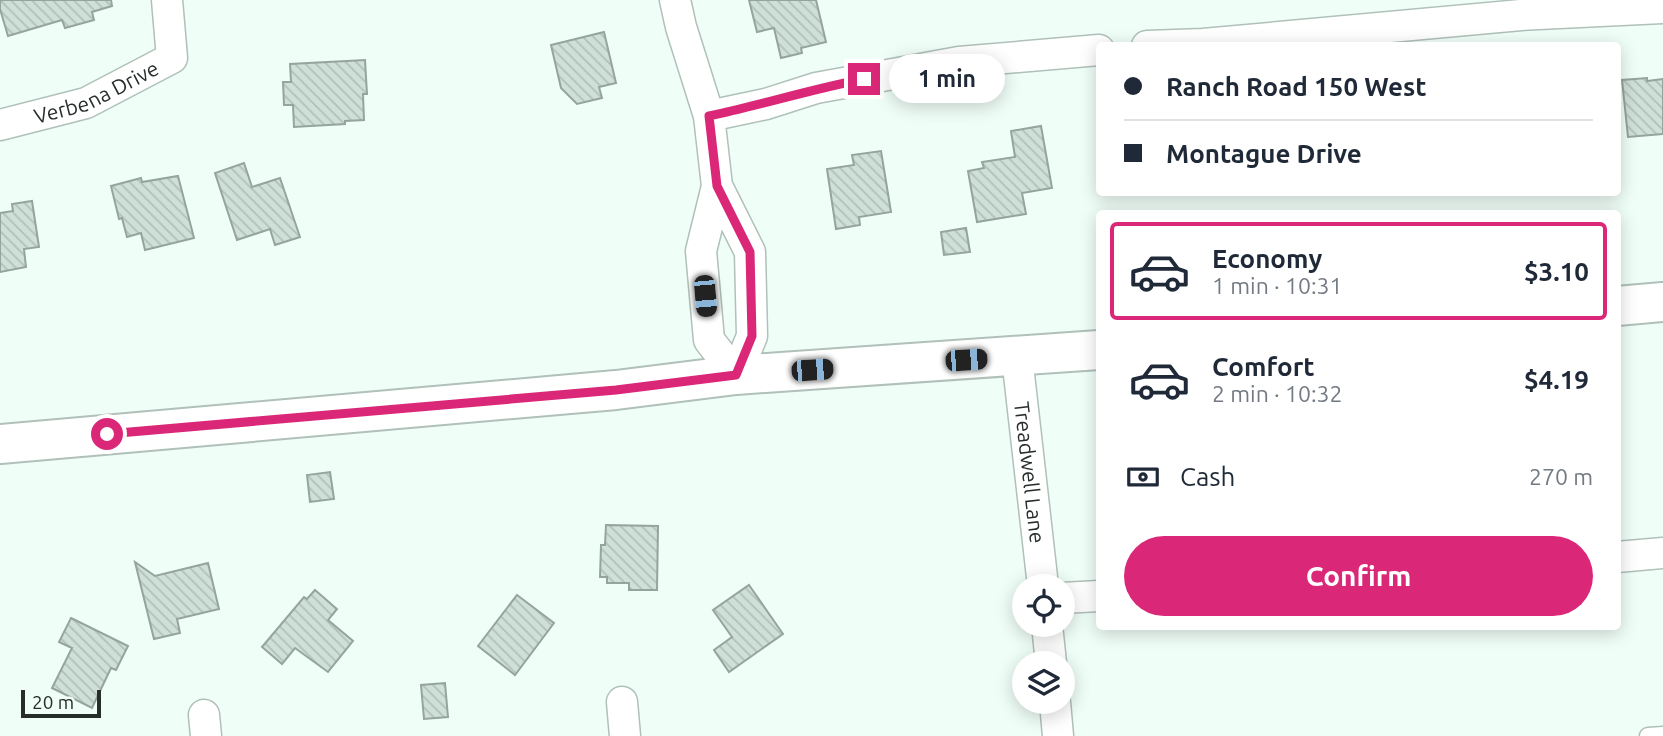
<!DOCTYPE html>
<html lang="en">
<head>
<meta charset="utf-8">
<style>
  :root { --surface:#fff; --page:#f6f6f7; --text:#1f2937; --muted:#747a83; --line:#e0e1e3; --accent:#db2777 }
  body { margin:0; font-family:Ubuntu,sans-serif; background:var(--page); color:var(--text); height:100vh; display:flex; flex-direction:column; font-size:26px; white-space:nowrap }
  * { box-sizing:border-box; margin:0 }
  p { font-size:23px; color:var(--muted) }
  .icon { flex:none; width:38px; height:38px; fill:none; stroke:currentColor; stroke-width:2; stroke-linecap:round; stroke-linejoin:round }
  .map { position:relative; flex:1; overflow:hidden }
  .drawer { position:absolute; left:1096px; top:210px; width:525px; height:420px; display:flex; flex-direction:column; background:var(--surface); border-radius:7px; box-shadow:0 4px 18px #0003 }
  .drawer>* { flex:none }
  .top-card { position:absolute; left:1096px; top:42px; width:525px; height:154px; border-radius:7px; box-shadow:0 4px 18px #0003; display:grid; align-content:center; height:154px; padding:0 28px; background:var(--surface) }
  .controls { position:absolute; left:1012px; top:574px; display:grid; gap:14px }
  .controls a { display:grid; place-items:center; width:63px; height:63px; border-radius:50%; background:var(--surface); box-shadow:0 4px 18px #0003; font-size:35px }
  .scale { position:absolute; left:21px; bottom:18px; width:80px; box-sizing:border-box; padding-left:7px; border:4px solid #262d2a; border-top:0; font-size:19px; line-height:24px; white-space:nowrap; color:#262d2a; -webkit-text-stroke:5px #f0fef8; paint-order:stroke }
  .end { position:absolute; width:32px; height:32px; margin:-16px; border:9px solid #db2777; background:#fff; box-shadow:0 0 0 4px #fff }
  .from { border-radius:50% }
  .bubble { position:absolute; height:49px; border-radius:24px; background:var(--surface); box-shadow:0 4px 18px #0003; font-size:23px; font-weight:600; line-height:49px; text-align:center }
  .car { position:absolute; width:21px; height:42px; margin:-21px -10px; border-radius:9px; box-shadow:0 0 5px 2px #0007; background:linear-gradient(#222 24%,#8ab4d8 0 40%,#222 0 76%,#8ab4d8 0 86%,#222 0) }
  .top-card b { display:flex; align-items:center; gap:24px; height:66px; font-size:26px }
  .top-card b+b { border-top:2px solid var(--line) }
  .top-card i { width:18px; height:18px; background:var(--text) }
  ul { padding:12px 0 0; list-style:none }
  li { display:flex; align-items:center; gap:21px; height:98px; margin:0 14px 10px; padding:0 14px; border:4px solid transparent; border-radius:7px }
  li div { flex:1 }
  li b { display:block; font-size:26px }
  li em { font-style:normal; font-weight:600 }
  li.selected { border-color:var(--accent) }
  li>.icon { width:63px; height:63px; stroke-width:1.5 }
  .pay { display:flex; align-items:center; gap:18px; height:77px; padding:0 28px; font-size:26px }
  .pay p { margin-inline-start:auto }
  .action { display:flex; gap:14px; margin-top:auto; padding:14px 28px }
  .action a { flex:1; height:80px; border-radius:42px; background:var(--accent); color:#fff; font-size:28px; font-weight:600; line-height:80px; text-align:center }
  .map>svg:first-child { display:block }
</style>
</head>
<body>
<div class="map">
<svg width="1663" height="736" viewBox="0 0 1663 736">
  <defs>
    <pattern id="building-back-hatch" width="6" height="6" patternUnits="userSpaceOnUse" patternTransform="scale(1.75)"><rect width="6" height="6" fill="#cee0d8"/><path d="M-1 5l2 2M0 0l6 6M5-1l2 2" fill="none" stroke="#b1c0ba"/></pattern>
  </defs>
  <rect width="100%" height="100%" fill="#f0fef8"/>
  <g fill="url(#building-back-hatch)" stroke="#94a59d" stroke-width="2">
    <polygon points="0,0 111,0 112,6 92,12 94,20 65,28 62,20 8,36 0,9"/>
    <polygon points="749,0 816,0 826,42 801,48 802,53 781,58 774,28 757,32"/>
    <polygon points="604,32 616,83 599,87 602,98 577,104 561,88 551,45"/>
    <polygon points="365,60 367,94 363,94 364,120 345,121 345,124 294,127 293,105 284,105 283,82 291,82 290,64"/>
    <polygon points="1647,78 1647,81 1663,79 1663,134 1628,137 1622,80"/>
    <polygon points="1041,126 1052,188 1022,193 1026,214 977,222 968,171 984,168 982,162 1015,157 1011,131"/>
    <polygon points="881,151 891,212 859,217 860,225 836,229 827,169 854,165 852,155"/>
    <polygon points="244,163 252,187 280,178 300,237 275,245 270,229 237,240 215,173"/>
    <polygon points="178,176 194,238 145,250 141,233 127,237 122,218 119,219 111,186 141,178 142,182"/>
    <polygon points="32,201 39,247 24,249 26,267 0,272 0,213 13,211 12,204"/>
    <polygon points="966,228 970,252 944,255 941,232"/>
    <polygon points="330,472 334,499 310,502 307,475"/>
    <polygon points="606,525 658,526 657,590 629,590 629,583 607,583 607,577 600,577 601,545 605,545"/>
    <polygon points="135,562 155,576 208,563 219,609 177,619 180,633 154,639"/>
    <polygon points="749,585 783,634 729,672 714,650 732,637 713,610"/>
    <polygon points="315,590 337,609 328,620 353,641 328,672 295,648 282,664 262,647 304,597 307,599"/>
    <polygon points="517,595 554,623 515,675 478,646"/>
    <polygon points="71,618 128,646 116,670 111,668 92,708 52,688 72,648 59,642"/>
    <polygon points="445,683 448,717 424,719 421,685"/>
  </g>
  <g fill="none" stroke-linecap="round" stroke-linejoin="round">
    <g stroke="#afc1b9" stroke-width="19">
      <polyline id="lane" points="1648,736 1663,735"/>
    </g>
    <g stroke="#afc1b9" stroke-width="33">
      <g id="street">
        <polyline points="675,0 681,27 709,116 717,186 750,252 752,336 736,375 709,340 701,251 717,186"/>
        <polyline points="1147,46 1203,44 1521,15 1663,8"/>
        <polyline points="709,116 766,104 816,88 959,62 1099,50"/>
        <path id="s1" d="M0 125 86 103 172 58 167 0"/>
        <path id="s2" d="M1017 357 1043 586"/>
        <polyline points="1617,557 1663,553"/>
        <polyline points="1062,598 1099,596"/>
        <polyline points="1047,625 1051,663"/>
        <polyline points="622,702 625,736"/>
        <polyline points="1055,702 1058,736"/>
        <polyline points="204,715 206,736"/>
      </g>
    </g>
    <g stroke="#afc1b9" stroke-width="42">
      <g id="secondary">
        <polyline points="1617,306 1663,302"/>
        <polyline points="0,444 616,390 736,375 1099,350"/>
      </g>
    </g>
    <use href="#lane" stroke="#fff" stroke-width="16"/>
    <use href="#street" stroke="#fff" stroke-width="30"/>
    <use href="#secondary" stroke="#fff" stroke-width="38"/>
  </g>
  <g fill="none" stroke-linecap="round" stroke-linejoin="round">
    <path stroke="#db2777" stroke-width="9" d="M107 434 616 390 736 375 752 336 750 252 717 186 709 116C761 105 812 89 864 79"/>
  </g>
  <g text-anchor="middle" dominant-baseline="central" stroke-width="7" stroke-linejoin="round" paint-order="stroke">
    <g font-size="21" fill="#262d2a" stroke="#f0fef8">
      <text stroke="none"><textPath href="#s1" startOffset="102">Verbena Drive</textPath></text>
      <text stroke="none"><textPath href="#s2" startOffset="116">Treadwell Lane</textPath></text>
    </g>
  </g>
</svg>
<div class="controls">
<a><svg class="icon" aria-label="locate" viewBox="0 0 24 24"><circle cx="12" cy="12" r="6"/><path d="M12 2v4M12 18v4M2 12h4M18 12h4"/></svg></a>
<a><svg class="icon" aria-label="layers" viewBox="0 0 24 24"><path d="M12 4l9 5-9 5-9-5zM3 14l9 5 9-5"/></svg></a>
</div>
<div class="scale">20 m</div>
<i class="end from" style="left:107px;top:434px"></i>
<i class="end" style="left:864px;top:79px"></i>
<div class="bubble" style="left:889px;top:54px;width:116px">1 min</div>
<i class="car" style="left:705px;top:296px;rotate:175deg"></i>
<i class="car" style="left:966px;top:360px;rotate:86deg"></i>
<i class="car" style="left:812px;top:370px;rotate:86deg"></i>
<div class="top-card">
<b><i class="from"></i>Ranch Road 150 West</b>
<b><i></i>Montague Drive</b>
</div>
<section class="drawer">
<ul>
<li class="selected"><svg class="icon" aria-label="car" viewBox="0 0 24 24"><path d="M5 17H2v-5l4-1 3-4h7l3 4 3 1v5h-3M9 17h6M6 11h13"/><circle cx="7" cy="17" r="2"/><circle cx="17" cy="17" r="2"/></svg><div><b>Economy</b><p>1 min · 10:31</p></div><em>$3.10</em></li>
<li><svg class="icon" aria-label="car" viewBox="0 0 24 24"><path d="M5 17H2v-5l4-1 3-4h7l3 4 3 1v5h-3M9 17h6M6 11h13"/><circle cx="7" cy="17" r="2"/><circle cx="17" cy="17" r="2"/></svg><div><b>Comfort</b><p>2 min · 10:32</p></div><em>$4.19</em></li>
</ul>
<div class="pay"><svg class="icon" aria-label="cash" viewBox="0 0 24 24"><path d="M3 7h18v10H3z"/><circle cx="12" cy="12" r="2"/></svg>Cash<p>270 m</p></div>
<div class="action"><a>Confirm</a></div>
</section>
</div>
</body>
</html>
